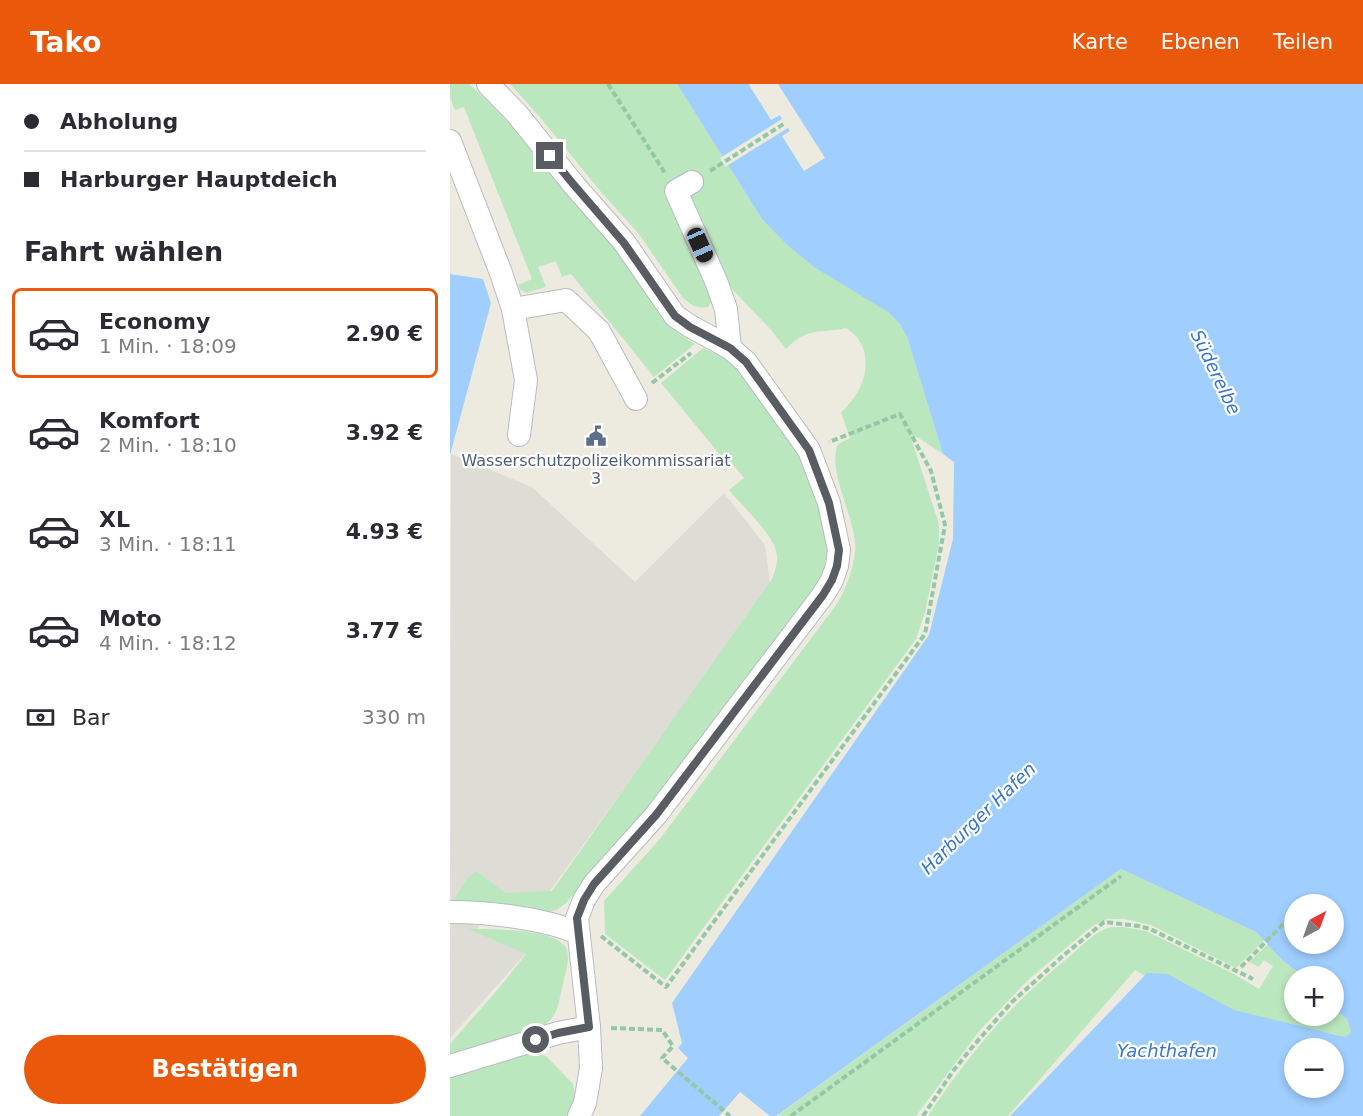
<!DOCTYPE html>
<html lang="de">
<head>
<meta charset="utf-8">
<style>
  :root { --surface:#fff; --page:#f2f2f3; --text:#2b2b33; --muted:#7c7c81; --line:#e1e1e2; --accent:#ea580c }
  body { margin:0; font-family:"DejaVu Sans",sans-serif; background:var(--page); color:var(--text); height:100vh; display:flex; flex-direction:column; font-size:22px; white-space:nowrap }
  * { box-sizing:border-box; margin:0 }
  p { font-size:20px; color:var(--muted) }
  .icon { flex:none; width:33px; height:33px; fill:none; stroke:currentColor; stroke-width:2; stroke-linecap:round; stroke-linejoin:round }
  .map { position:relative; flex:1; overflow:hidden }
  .sheet { display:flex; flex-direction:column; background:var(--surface); width:450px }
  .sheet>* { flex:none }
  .top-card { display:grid; align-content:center; height:132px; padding:0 24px; background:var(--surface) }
  .needle { width:39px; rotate:41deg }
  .fabs { position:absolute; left:834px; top:810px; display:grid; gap:12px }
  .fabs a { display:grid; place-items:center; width:60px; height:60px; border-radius:50%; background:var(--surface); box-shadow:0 3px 9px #0003; font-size:30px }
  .end { position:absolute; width:27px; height:27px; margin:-14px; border:8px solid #595d63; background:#fff; box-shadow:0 0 0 3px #fff }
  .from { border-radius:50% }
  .car { position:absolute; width:18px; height:36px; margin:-18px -9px; border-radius:8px; box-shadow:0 0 4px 2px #0007; background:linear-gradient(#222 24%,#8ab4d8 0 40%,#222 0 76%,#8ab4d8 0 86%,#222 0) }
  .top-card b { display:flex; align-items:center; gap:21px; height:57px; font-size:22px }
  .top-card b+b { border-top:2px solid var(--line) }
  .top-card i { width:15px; height:15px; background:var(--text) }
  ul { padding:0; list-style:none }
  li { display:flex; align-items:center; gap:18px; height:90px; margin:0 12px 9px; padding:0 12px; border:3px solid transparent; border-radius:9px }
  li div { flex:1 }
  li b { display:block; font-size:22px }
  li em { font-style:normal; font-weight:800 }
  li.current { border-color:var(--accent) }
  li>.icon { width:54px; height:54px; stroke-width:1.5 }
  h2 { padding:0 24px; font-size:27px; line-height:72px }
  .pay { display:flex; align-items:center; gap:15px; height:66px; padding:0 24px; font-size:22px }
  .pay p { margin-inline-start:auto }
  .primary-button { display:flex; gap:12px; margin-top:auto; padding:12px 24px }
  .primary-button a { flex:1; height:69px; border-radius:36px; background:var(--accent); color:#fff; font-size:24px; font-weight:800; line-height:69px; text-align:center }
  header { display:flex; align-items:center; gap:36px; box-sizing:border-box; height:84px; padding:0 30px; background:var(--accent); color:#fff }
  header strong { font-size:28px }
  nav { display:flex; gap:33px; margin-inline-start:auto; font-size:21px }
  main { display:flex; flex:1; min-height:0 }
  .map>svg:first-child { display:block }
</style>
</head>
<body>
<header>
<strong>Tako</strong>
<nav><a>Karte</a><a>Ebenen</a><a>Teilen</a></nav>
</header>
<main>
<section class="sheet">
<div class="top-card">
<b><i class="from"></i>Abholung</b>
<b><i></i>Harburger Hauptdeich</b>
</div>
<h2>Fahrt wählen</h2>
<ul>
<li class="current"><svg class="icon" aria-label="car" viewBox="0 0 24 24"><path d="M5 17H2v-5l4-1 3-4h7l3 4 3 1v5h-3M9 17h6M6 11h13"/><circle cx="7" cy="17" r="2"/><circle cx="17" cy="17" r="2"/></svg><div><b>Economy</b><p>1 Min. · 18:09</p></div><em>2.90 €</em></li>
<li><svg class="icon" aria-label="car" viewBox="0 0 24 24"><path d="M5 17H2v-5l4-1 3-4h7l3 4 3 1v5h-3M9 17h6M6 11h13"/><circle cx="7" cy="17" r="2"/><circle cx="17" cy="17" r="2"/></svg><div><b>Komfort</b><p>2 Min. · 18:10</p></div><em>3.92 €</em></li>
<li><svg class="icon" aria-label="car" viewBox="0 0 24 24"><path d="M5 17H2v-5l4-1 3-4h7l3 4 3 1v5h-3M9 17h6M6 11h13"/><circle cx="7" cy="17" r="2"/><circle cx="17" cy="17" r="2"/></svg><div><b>XL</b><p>3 Min. · 18:11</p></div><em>4.93 €</em></li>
<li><svg class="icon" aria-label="car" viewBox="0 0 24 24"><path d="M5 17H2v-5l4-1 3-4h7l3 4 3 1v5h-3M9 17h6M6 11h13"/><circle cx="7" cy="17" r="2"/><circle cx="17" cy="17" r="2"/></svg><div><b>Moto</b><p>4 Min. · 18:12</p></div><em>3.77 €</em></li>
</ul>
<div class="pay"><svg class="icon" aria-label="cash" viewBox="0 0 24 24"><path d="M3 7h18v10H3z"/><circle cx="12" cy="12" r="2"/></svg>Bar<p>330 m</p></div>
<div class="primary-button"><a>Bestätigen</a></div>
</section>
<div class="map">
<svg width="913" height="1032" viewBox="0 0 913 1032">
  <rect width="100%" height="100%" fill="#edebe0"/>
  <polygon fill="#deddd5" points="1,370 82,403 185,498 274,409 315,461 320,499 302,528 97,811 38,813 27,847 76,869 0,954"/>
  <g fill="#bbe7be">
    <path d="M0 0H19C59 34 88 73 120 113 138 135 157 155 174 176 192 199 205 227 226 247 232 252 239 256 245 260L204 293 121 190 112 193 106 177 88 183 96 203 76 209 70 205 68 201 82 195 14 23 5 26 0 14Z"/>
    <path d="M60 0H227L312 135 336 160 438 228 450 240 457 253 493 370 467 353 461 354 489 440V460L475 528 466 555 215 896 155 850 154 817 209 756 387 520C396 504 403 487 405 468 408 436 376 389 388 360L400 354 391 328C416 307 429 265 396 244 370 250 358 242 336 265L321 246 283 206 218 103 263 216 258 223C245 225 242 221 233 214L189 150 151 108 89 32Z"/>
    <path d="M253 264 281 277 353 374 367 416 378 461 374 487 370 497 202 719 157 773 116 819 108 825 94 830 39 823 4 816 17 795 26 787 55 809 102 807 322 495C325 487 329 476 326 467 321 448 292 422 279 406L294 394 274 370 271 372 211 299Z"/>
    <polygon points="671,785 806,848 814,856 786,884 701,841 675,835 656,835 641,843 580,894 530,946 466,1032 329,1032 328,1031"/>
    <path d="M661 843H673L696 847 784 890 809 905 823 882 814 876 809 883 799 878 818 860 833 877 853 892H844V932H884V929C896 930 899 937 901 949L895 954 885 950 765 934 685 886 558 1032H478C499 1000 522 969 547 941 569 916 595 893 620 872 633 861 645 847 661 843Z"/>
    <path d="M18 845C38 845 107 844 116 864 121 874 115 889 113 900 107 925 109 933 86 947L0 974V960L49 904 76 870Z"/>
    <polygon points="69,969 87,969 96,972 123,1000 126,1017 121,1032 0,1032 0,989"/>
  </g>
  <g fill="#9fceff" fill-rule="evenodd">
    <path d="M227 0H913V1032H560L697 889 717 890 784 926 895 953 901 949C899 937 896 930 884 929V892H853L833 877 806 848 671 785 326 1032H320L290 1008 269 1032H190L238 974 228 964 232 959 222 919 479 551 503 455 504 378 493 370 457 253 450 240 438 228 364 183 336 160 312 135ZM844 820H884V860H844ZM844 964H884V1004H844Z"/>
    <polygon points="0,190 33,195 41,219 0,371"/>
  </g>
  <polygon fill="#edebe0" points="300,0 328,0 375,74 354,87 332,52 340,47 338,44 275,83 270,74 332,35 330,31 321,36 299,1"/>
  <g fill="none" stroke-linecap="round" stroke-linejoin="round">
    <g stroke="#b8bbc1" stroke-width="24">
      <g id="minor">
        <polyline points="38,0 67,30 124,101 174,158 225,232 240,242 280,264 296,278 359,366 379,419 389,466 387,482 382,496 373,511 206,731 144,800 134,816 127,834 139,943 141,984 135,1019 129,1032"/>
        <polyline points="0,57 51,189 63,225 76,296 69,351"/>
        <polyline points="242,98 226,107 266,197 276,225 280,264"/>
        <polyline points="63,225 116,216 149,247 186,315"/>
        <path d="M0 828C37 828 93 834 128 849"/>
        <polyline points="0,982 108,949 139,943"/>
      </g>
    </g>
    <g stroke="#93c8a6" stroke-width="4" stroke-dasharray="6 3" stroke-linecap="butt">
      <polyline points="158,0 215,89"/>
      <polyline points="260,87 335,39"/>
      <polyline points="202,299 241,269"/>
      <polyline points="151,852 216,903 475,550 495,441 481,387 450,330 379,358"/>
      <polyline points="791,883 844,829"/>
      <polyline points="161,944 212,946 223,962 212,974 280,1032"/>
      <polyline points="341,1032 671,792"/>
      <polyline points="473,1032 503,987 524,961 562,918 614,871 654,838 689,842 700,845 803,895"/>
    </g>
    <use href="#minor" stroke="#fff" stroke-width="22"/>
  </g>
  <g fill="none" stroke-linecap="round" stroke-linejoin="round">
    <polyline stroke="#595d63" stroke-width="8" points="86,956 108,949 139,943 127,834 134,816 144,800 206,731 373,511 382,496 387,482 389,466 379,419 359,366 296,278 280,264 240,243 225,232 174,159 124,101 100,72"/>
  </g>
  <defs>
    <g id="civic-bare" transform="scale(1.62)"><path d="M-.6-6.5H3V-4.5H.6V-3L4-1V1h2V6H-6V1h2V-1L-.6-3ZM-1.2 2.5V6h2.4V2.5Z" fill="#5c6f8a" stroke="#fff" stroke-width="2.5" paint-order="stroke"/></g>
  </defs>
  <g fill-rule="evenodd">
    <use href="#civic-bare" x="146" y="352"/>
  </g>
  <g text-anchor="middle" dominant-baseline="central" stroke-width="4.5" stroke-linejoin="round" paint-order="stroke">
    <g font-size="16" fill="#4e5e75" stroke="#fff">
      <text x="146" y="376">Wasserschutzpolizeikommissariat<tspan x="146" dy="18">3</tspan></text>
    </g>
    <g font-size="18" font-style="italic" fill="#3a76ca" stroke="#fff">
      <text transform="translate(766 288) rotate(64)">Süderelbe</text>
      <text transform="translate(528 734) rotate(-44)">Harburger Hafen</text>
      <text x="717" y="966">Yachthafen</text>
    </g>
  </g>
</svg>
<div class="fabs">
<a><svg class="needle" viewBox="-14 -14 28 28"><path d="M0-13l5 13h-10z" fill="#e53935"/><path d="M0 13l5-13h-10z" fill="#7c7c81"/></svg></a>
<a>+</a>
<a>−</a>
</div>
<i class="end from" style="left:86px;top:956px"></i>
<i class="end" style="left:100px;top:72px"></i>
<i class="car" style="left:250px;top:161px;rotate:156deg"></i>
</div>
</main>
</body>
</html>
